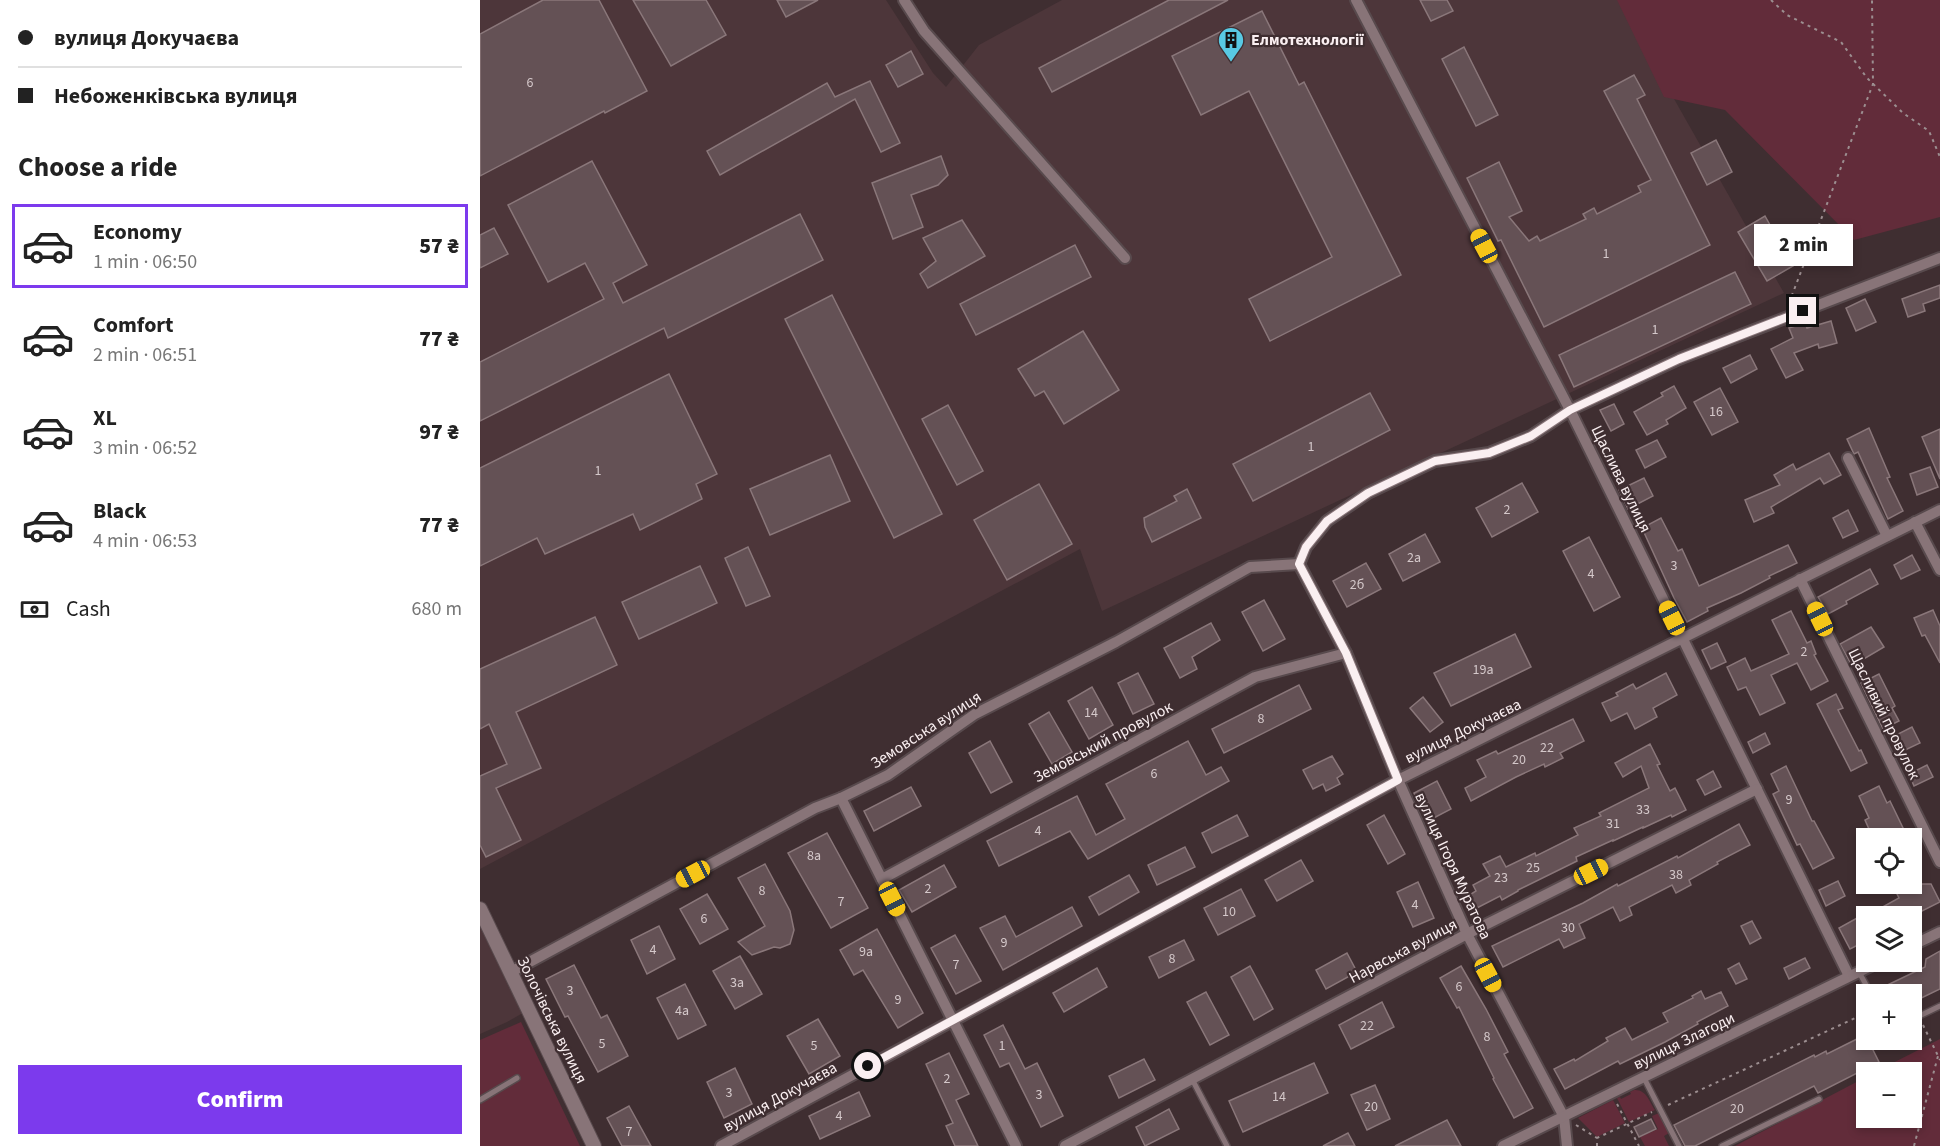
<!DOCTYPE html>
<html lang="en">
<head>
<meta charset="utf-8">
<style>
  :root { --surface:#fff; --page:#f6f6f6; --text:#222; --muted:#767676; --line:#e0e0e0; --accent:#7c3aed }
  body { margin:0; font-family:"Source Sans 3",sans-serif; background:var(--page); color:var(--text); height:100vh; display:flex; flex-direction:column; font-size:22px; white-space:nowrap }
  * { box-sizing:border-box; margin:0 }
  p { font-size:20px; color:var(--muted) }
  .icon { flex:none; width:33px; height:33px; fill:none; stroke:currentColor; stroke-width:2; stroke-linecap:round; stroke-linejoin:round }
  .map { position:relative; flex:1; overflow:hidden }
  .side { display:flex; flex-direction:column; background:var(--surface); width:480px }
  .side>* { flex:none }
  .top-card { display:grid; align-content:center; height:132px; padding:0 18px; background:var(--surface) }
  .fabs { position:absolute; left:1376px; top:828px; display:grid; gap:12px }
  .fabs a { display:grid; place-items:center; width:66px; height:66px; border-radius:0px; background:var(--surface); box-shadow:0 3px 9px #0003; font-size:30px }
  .end { position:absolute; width:27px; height:27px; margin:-14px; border:8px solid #faeff1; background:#111; box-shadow:0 0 0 3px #111 }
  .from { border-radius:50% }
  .bubble { position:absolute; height:42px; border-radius:0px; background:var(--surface); box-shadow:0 3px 9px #0003; font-size:20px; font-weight:800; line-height:42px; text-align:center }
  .car { position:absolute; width:18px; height:36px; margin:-18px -9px; border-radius:8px; box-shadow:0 0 4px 2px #0007; background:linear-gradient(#f5c518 24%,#345 0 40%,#f5c518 0 76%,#345 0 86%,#f5c518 0) }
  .top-card b { display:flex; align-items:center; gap:21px; height:57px; font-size:22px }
  .top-card b+b { border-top:2px solid var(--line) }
  .top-card i { width:15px; height:15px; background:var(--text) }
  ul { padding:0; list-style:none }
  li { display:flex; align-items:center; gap:18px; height:84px; margin:0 12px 9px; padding:0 6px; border:3px solid transparent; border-radius:0px }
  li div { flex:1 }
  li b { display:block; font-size:22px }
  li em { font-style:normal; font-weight:800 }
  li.on { border-color:var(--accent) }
  li>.icon { width:54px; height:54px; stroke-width:1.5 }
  h2 { padding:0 18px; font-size:27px; line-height:72px }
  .pay { display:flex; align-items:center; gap:15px; height:66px; padding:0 18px; font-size:22px }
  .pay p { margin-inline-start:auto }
  .primary-button { display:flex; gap:12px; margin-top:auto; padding:12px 18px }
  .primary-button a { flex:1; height:69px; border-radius:0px; background:var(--accent); color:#fff; font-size:24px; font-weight:800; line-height:69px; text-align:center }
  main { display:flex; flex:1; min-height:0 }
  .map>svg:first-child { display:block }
</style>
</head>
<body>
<main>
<section class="side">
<div class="top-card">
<b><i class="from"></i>вулиця Докучаєва</b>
<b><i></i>Небоженківська вулиця</b>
</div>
<h2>Choose a ride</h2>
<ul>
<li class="on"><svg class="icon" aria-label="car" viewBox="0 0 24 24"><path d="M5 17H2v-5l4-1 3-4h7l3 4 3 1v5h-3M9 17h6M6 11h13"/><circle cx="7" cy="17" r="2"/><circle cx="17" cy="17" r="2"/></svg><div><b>Economy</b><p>1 min · 06:50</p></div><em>57 ₴</em></li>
<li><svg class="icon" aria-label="car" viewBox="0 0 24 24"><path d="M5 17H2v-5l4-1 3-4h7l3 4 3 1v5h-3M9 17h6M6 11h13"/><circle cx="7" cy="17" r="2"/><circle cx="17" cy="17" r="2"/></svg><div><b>Comfort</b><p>2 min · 06:51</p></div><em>77 ₴</em></li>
<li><svg class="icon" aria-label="car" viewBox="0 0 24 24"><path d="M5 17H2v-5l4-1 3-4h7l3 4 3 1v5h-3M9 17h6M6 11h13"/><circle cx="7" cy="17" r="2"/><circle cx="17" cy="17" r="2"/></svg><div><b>XL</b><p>3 min · 06:52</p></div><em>97 ₴</em></li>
<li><svg class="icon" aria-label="car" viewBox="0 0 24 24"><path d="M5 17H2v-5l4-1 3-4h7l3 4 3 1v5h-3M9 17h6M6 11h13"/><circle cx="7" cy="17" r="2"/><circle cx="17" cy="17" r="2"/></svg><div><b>Black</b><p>4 min · 06:53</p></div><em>77 ₴</em></li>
</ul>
<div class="pay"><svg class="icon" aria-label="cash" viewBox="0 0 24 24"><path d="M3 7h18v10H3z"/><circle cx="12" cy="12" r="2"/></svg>Cash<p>680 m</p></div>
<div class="primary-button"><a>Confirm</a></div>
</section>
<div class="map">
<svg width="1460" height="1146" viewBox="0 0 1460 1146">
  <rect width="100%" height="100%" fill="#3f2e31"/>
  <g fill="#4d363a">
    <polygon points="0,0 406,0 453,73 466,87 499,45 582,0 1138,0 1304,293 622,611 600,549 0,869"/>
    <polygon points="0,909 48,1010 27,1022 0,1034"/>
  </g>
  <g fill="#622c3a">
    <polygon points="1137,0 1460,0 1460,217 1374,240 1245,110 1184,97"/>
    <polygon points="41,1022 100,1146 0,1146 0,1040"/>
    <polygon points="1460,1039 1460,1146 1255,1146 1386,1077 1386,1118 1431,1118 1431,1072 1395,1072"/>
    <path d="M1154 1090C1166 1089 1169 1101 1175 1110L1149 1122 1137 1098 1140 1097 1141 1099 1151 1094 1150 1092Z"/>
    <polygon points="1133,1100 1145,1123 1117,1137 1098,1118"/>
    <polygon points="1179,1113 1189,1133 1184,1136 1189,1146 1165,1146 1160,1137 1178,1129 1172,1116"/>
  </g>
  <g fill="#645155" stroke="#8a777a" stroke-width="1.5">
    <polygon points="63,0 119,0 167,91 125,113 124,111 0,176 0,34"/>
    <polygon points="153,0 226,0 246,35 191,66"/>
    <polygon points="297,0 338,0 306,17"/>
    <polygon points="689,0 748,0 572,92 559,68"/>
    <polygon points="940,0 967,0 973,11 951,21"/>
    <polygon points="782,11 819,85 824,82 921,275 790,341 769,299 852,257 769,91 721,115 692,56"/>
    <polygon points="984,47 1018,115 996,126 962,59"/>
    <polygon points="431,51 443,74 418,87 406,65"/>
    <polygon points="1154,75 1165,95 1157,99 1230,245 1064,327 1021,240 1018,241 987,178 1019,162 1042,211 1029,217 1049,241 1057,236 1060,241 1106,219 1103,214 1114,208 1117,214 1161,192 1158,186 1171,180 1124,91"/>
    <polygon points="390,81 420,143 401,152 375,99 240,175 227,151 347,83 355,97"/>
    <polygon points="1236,140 1252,172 1227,185 1211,153"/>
    <polygon points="461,156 468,175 458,185 431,195 443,227 413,239 392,183"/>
    <polygon points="112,161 167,265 133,283 143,303 320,214 343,260 188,338 184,328 0,421 0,362 124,299 105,263 68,282 28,205"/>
    <polygon points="1285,216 1313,266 1287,281 1258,232"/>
    <polygon points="482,220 505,256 448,288 440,274 456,261 443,238"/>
    <polygon points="14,228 28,254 0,268 0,235"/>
    <polygon points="595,245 611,277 496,335 480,304"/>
    <polygon points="1255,272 1271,304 1094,387 1079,355"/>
    <polygon points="1460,285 1460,298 1443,304 1445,311 1428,317 1422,299"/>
    <polygon points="352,295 462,514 414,538 305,319"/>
    <polygon points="1385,299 1396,322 1376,331 1366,308"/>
    <polygon points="1351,321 1357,343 1339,348 1338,344 1314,353 1323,370 1306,378 1291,349 1313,338 1309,328 1325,323 1327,328"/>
    <polygon points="603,331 639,390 584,424 564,391 555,396 538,369"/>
    <polygon points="1270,355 1277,369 1251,383 1243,368"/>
    <polygon points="189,374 237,474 216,484 222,499 160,530 153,514 65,554 57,538 0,566 0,468"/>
    <polygon points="1194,386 1206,408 1186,420 1188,424 1167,435 1154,412 1183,396 1181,393"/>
    <polygon points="1240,388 1258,422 1232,435 1214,402"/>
    <polygon points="890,393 910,430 773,501 753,464"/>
    <polygon points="1134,404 1144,424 1131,431 1120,410"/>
    <polygon points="468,405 503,471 477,485 442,419"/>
    <polygon points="1389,428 1410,477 1407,478 1423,511 1408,519 1378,452 1374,454 1367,439"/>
    <polygon points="1460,429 1460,479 1442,437"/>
    <polygon points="1177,440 1186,457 1165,468 1156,450"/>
    <polygon points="1349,453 1361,475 1344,484 1340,478 1291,507 1294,513 1274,522 1265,500 1300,485 1294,475 1313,464 1316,470"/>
    <polygon points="350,455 370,501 290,535 270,489"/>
    <polygon points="1450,467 1458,487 1437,495 1430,474"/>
    <polygon points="1164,478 1173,496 1148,509 1139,490"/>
    <polygon points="1042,483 1058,512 1012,537 996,508"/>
    <polygon points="559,484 592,544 527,580 494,520"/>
    <polygon points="707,489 721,518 672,542 665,527 664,518 697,501 694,496"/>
    <polygon points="1368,510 1378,531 1363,538 1353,518"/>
    <polygon points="1181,518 1198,551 1202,549 1219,586 1308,545 1317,563 1289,576 1290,578 1261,593 1227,608 1228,611 1207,622 1194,598 1162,528"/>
    <polygon points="945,534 960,562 923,581 909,554"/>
    <polygon points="1109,537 1140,597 1114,611 1083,551"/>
    <polygon points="268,547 290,596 266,606 245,558"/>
    <polygon points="1432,555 1440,570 1421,579 1414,565"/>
    <polygon points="886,563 901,589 867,607 853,581"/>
    <polygon points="220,566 237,603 159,639 142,602"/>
    <polygon points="1390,569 1398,584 1366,601 1367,604 1348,614 1338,597"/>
    <polygon points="784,600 805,639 783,651 762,612"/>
    <polygon points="1453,610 1460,626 1460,663 1445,635 1442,636 1434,618"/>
    <polygon points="1311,611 1327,643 1331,641 1336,654 1334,655 1348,681 1331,690 1317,663 1291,675 1305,703 1280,715 1266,687 1258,690 1247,667 1265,658 1271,671 1309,654 1292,620"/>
    <polygon points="115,617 137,665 36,712 61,768 16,788 41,840 6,857 0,845 0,776 27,764 9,724 0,729 0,669"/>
    <polygon points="731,623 740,640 712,657 717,669 700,678 684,648"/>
    <polygon points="1391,627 1404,647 1372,666 1360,644"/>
    <polygon points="1035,634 1051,667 971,706 954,673"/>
    <polygon points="1237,643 1246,662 1231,669 1222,650"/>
    <polygon points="658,673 674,704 653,714 638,683"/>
    <polygon points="1186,673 1197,695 1173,708 1177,717 1155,729 1147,713 1131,721 1122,703 1138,696 1136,693 1153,684 1156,689"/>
    <polygon points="1399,674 1415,706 1412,708 1419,721 1403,729 1381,683"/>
    <polygon points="819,685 831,709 744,753 732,729"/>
    <polygon points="612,687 633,725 609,739 588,701"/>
    <polygon points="1356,694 1363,708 1358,710 1379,751 1381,750 1387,763 1371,771 1337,704"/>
    <polygon points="943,697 963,722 950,732 930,708"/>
    <polygon points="569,712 592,752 572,764 549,724"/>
    <polygon points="1093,719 1104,741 1080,753 1083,758 1065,767 1064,764 1036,777 991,801 985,788 1006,777 997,760 1016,751 1018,754"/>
    <polygon points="1432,727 1440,743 1423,751 1416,735"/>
    <polygon points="1285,733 1290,744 1273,753 1268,742"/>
    <polygon points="510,741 532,782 511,793 489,753"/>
    <polygon points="708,741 726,775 741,767 749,781 608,859 590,831 519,866 507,841 597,796 616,835 645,819 626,784"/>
    <polygon points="1170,744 1180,764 1177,765 1190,791 1195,788 1206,810 1192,817 1191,815 1163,828 1163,827 1133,841 1133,840 1096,857 1097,861 1038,890 1038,891 1022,900 1020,896 995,909 988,896 996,891 993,885 1010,876 1003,864 1020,856 1026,867 1055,853 1056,856 1098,835 1094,828 1121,816 1119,813 1169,788 1161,766 1143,777 1135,763"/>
    <polygon points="852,756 863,774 857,778 860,784 846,791 843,784 833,789 823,770"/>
    <polygon points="1447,765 1453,777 1434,786 1429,774"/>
    <polygon points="1306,766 1332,821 1334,821 1354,858 1333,869 1320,844 1317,845 1293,794 1299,791 1291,774"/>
    <polygon points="1233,771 1241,787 1225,795 1217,780"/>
    <polygon points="957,781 971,809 948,821 934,793"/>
    <polygon points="1399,786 1407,803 1410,801 1424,830 1412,836 1409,830 1393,838 1385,820 1389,818 1379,796"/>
    <polygon points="431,787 441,806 394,831 384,811"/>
    <polygon points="757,815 768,836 732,853 722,833"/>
    <polygon points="904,815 925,854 908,864 887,825"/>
    <polygon points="1259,824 1270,845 1237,862 1238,864 1209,880 1211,885 1196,893 1192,885 1149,907 1152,915 1140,921 1133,907 1099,924 1105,938 1084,948 1079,939 1023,967 1012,946 1103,903 1137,884 1138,886 1197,856 1198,858"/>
    <polygon points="347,833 388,908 351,928 308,853"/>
    <polygon points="705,847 715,867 677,885 668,865"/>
    <polygon points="821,860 833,881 797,901 785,880"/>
    <polygon points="285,864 310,911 314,930 310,944 300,948 294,947 272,955 258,942 285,926 258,878"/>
    <polygon points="1431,864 1441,884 1451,884 1460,902 1432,916 1386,916 1386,941 1370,949 1359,928 1379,917 1381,919 1419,898 1412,884 1431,884"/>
    <polygon points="464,865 476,887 432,912 419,890"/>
    <polygon points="649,875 659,892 619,915 609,897"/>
    <polygon points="1358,881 1365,896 1346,906 1339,890"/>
    <polygon points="938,882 954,918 933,927 917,892"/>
    <polygon points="761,889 775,916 738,935 724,908"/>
    <polygon points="227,894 248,929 220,944 200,909"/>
    <polygon points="592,907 602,926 523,970 500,928 525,916 536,937"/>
    <polygon points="1272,921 1281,938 1270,944 1261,926"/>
    <polygon points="179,926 195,959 167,974 151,940"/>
    <polygon points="397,929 443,1013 418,1028 383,970 374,975 360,950"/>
    <polygon points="475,935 501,981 476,994 451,948"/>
    <polygon points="704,940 714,960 679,978 669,957"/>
    <polygon points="1460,951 1460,989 1431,1003 1431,994 1396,994 1395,991 1445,967 1446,959"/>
    <polygon points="867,953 877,972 846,989 836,970"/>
    <polygon points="260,956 282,994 255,1009 233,971"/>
    <polygon points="1325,958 1330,968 1309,979 1304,968"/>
    <polygon points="1259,963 1267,979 1256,984 1248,969"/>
    <polygon points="94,965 121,1018 127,1015 148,1056 118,1072 88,1016 85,1017 66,979"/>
    <polygon points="770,966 793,1009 774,1020 751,977"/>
    <polygon points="981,966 1006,1009 1028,1052 1024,1054 1053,1108 1034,1118 1013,1079 1014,1078 979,1007 977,1008 960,978"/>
    <polygon points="617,968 627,987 584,1012 573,993"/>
    <polygon points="205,984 226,1025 198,1039 177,998"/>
    <polygon points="1221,991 1225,999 1241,992 1248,1006 1217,1022 1218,1024 1185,1042 1140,1064 1138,1061 1085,1089 1074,1069 1094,1059 1095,1061 1128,1041 1126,1038 1145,1028 1152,1040 1188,1022 1183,1013 1213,998 1212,996"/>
    <polygon points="726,992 749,1035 730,1045 707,1002"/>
    <polygon points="902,1002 914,1027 871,1049 859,1025"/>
    <polygon points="338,1019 360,1056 329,1074 307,1036"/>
    <polygon points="523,1025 545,1069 557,1063 583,1116 561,1127 529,1063 520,1067 504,1035"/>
    <polygon points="1379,1038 1392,1048 1399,1062 1338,1093 1334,1086 1215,1146 1205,1146 1194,1125 1334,1055 1335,1057 1346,1051 1347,1054"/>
    <polygon points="469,1053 489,1094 476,1100 498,1146 475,1146 466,1126 473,1123 446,1064"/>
    <polygon points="664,1059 675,1080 639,1098 629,1076"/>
    <polygon points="834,1063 848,1093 763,1132 749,1101"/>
    <polygon points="255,1068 272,1104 244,1118 227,1082"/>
    <polygon points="895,1085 910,1119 887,1130 871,1095"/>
    <polygon points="379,1092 390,1116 340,1139 329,1116"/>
    <polygon points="149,1106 171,1146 142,1146 127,1118"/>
    <polygon points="689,1109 699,1129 665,1146 656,1127"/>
    <polygon points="1171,1119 1176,1129 1159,1137 1154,1127"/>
    <polygon points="967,1120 981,1146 915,1146"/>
    <polygon points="868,1133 875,1146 843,1146"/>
  </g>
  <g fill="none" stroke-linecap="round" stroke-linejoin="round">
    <g stroke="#584a4d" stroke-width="8">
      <g id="service">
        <polyline points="1379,972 1391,994"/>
        <polyline points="1431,1020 1460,1006"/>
        <polyline points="1164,1078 1199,1146"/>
        <polyline points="712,1079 747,1146"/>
        <polyline points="0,1100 37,1078"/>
        <polyline points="1242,1146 1339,1099"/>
      </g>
    </g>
    <g stroke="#584a4d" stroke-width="14">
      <g id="minor">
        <polyline points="424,0 444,31 645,258"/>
        <polyline points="876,0 1090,410 1369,976"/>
        <polyline points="1368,458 1407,536"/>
        <polyline points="1435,522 1460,570"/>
        <polyline points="819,564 826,547 847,521 888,493 955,461 1009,453 1051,436 1090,410 1199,359 1460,258"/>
        <polyline points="819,564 866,653 918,780 987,934 1084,1117 1087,1146"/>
        <polyline points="1320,579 1460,862"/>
        <polyline points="361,798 536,1146"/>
        <polyline points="402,879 775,677 866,653"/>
        <polyline points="1431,946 1460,932"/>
        <polyline points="31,972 335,808 361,798 408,775 495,714 636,642 770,567 819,564"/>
        <polyline points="241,1146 918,780 1460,510"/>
        <polyline points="585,1146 987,934 1277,789"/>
        <polyline points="1023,1146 1399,962"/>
      </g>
    </g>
    <g stroke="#584a4d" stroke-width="16">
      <polyline id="tertiary" points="0,909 114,1146"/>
    </g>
    <g stroke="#9c8e90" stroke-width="2" stroke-dasharray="3 4.5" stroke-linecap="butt">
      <polyline points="1291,0 1307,15 1361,42 1387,78 1423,113 1449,131 1460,157"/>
      <polyline points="1309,303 1393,84 1392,0"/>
      <polyline points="1443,1025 1460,1060"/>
      <polyline points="1137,1104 1159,1146"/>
      <polyline points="1188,1105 1386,1013"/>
      <polyline points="1096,1125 1117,1138"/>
      <polyline points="1117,1146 1117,1138 1172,1112"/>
      <polyline points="1434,1146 1458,1056 1460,1054"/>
    </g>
    <use href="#service" stroke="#887478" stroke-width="5"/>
    <use href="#minor" stroke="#887478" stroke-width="10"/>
    <use href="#tertiary" stroke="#887478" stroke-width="14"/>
  </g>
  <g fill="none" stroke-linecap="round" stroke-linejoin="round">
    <polyline stroke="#faeff1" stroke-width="8" points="388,1066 918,780 866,653 819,564 826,547 847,521 888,493 955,461 1009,453 1051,436 1090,410 1199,359 1323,311"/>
  </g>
  <defs>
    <g id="building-pin" transform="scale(1.35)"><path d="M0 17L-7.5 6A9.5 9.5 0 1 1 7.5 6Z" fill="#58c9e3" stroke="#3f2e31"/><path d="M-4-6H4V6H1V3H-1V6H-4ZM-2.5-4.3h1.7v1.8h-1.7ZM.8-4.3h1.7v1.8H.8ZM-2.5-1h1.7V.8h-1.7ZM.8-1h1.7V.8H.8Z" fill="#111"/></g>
  </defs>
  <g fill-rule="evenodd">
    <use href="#building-pin" x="751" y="40"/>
  </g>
  <g text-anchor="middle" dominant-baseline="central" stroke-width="4.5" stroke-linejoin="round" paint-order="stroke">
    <g font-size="14" fill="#d4c8ca">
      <text x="50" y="83">6</text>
      <text x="1126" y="254">1</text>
      <text x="1175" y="330">1</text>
      <text x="1236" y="412">16</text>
      <text x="831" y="447">1</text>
      <text x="118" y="471">1</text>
      <text x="1027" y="510">2</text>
      <text x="934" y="558">2а</text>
      <text x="1194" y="566">3</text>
      <text x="1111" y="574">4</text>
      <text x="877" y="585">2б</text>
      <text x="1324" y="652">2</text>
      <text x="1003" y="670">19а</text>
      <text x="611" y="713">14</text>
      <text x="781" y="719">8</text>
      <text x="1067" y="748">22</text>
      <text x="1039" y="760">20</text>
      <text x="674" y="774">6</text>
      <text x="1309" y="800">9</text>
      <text x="1163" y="810">33</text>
      <text x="1133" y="824">31</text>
      <text x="558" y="831">4</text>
      <text x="334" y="856">8а</text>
      <text x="1053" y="868">25</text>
      <text x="1196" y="875">38</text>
      <text x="1021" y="878">23</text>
      <text x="448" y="889">2</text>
      <text x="282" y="891">8</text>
      <text x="361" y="902">7</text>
      <text x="935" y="905">4</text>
      <text x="749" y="912">10</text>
      <text x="224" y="919">6</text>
      <text x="1088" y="928">30</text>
      <text x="524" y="943">9</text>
      <text x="173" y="950">4</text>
      <text x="386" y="952">9а</text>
      <text x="692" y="959">8</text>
      <text x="476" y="965">7</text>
      <text x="257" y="983">3а</text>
      <text x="979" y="987">6</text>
      <text x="90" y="991">3</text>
      <text x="418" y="1000">9</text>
      <text x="202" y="1011">4а</text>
      <text x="887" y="1026">22</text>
      <text x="1007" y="1037">8</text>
      <text x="122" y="1044">5</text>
      <text x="334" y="1046">5</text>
      <text x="522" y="1046">1</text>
      <text x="467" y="1079">2</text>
      <text x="249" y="1093">3</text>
      <text x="559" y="1095">3</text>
      <text x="799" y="1097">14</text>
      <text x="891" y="1107">20</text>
      <text x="1257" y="1109">20</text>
      <text x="359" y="1116">4</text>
      <text x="149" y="1132">7</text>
    </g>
    <g font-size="16" font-weight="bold" fill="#faeff1" stroke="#3f2e31" text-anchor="start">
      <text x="771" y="40">Елмотехнології</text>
    </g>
    <g font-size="16" fill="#faeff1" stroke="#3f2e31">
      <text transform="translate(1141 479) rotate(64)">Щаслива вулиця</text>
      <text transform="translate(1404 714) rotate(64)">Щасливий провулок</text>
      <text transform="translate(446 730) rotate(-33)">Земовська вулиця</text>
      <text transform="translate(983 731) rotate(-26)">вулиця Докучаєва</text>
      <text transform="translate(623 742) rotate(-28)">Земовський провулок</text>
      <text transform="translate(973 866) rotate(65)">вулиця Ігоря Муратова</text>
      <text transform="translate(923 951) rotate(-28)">Нарвська вулиця</text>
      <text transform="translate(72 1020) rotate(64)">Золочівська вулиця</text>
      <text transform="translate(1204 1041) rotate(-26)">вулиця Злагоди</text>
      <text transform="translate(300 1097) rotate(-29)">вулиця Докучаєва</text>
    </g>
  </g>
</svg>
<div class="fabs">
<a><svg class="icon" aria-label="locate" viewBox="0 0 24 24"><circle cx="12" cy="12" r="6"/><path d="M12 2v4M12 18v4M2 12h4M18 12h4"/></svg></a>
<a><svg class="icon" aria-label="layers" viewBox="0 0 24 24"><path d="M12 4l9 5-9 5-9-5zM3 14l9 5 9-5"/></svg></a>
<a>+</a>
<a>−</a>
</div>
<i class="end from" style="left:388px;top:1066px"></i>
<i class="end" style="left:1323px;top:311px"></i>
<div class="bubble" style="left:1274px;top:224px;width:99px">2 min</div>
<i class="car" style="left:1004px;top:246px;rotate:332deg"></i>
<i class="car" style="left:1192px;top:618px;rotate:334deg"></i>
<i class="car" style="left:1340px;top:619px;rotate:334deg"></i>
<i class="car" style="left:1111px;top:872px;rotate:64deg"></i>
<i class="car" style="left:213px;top:874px;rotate:242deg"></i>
<i class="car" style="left:412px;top:899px;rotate:153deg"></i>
<i class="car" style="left:1008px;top:975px;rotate:152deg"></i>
</div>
</main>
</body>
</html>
